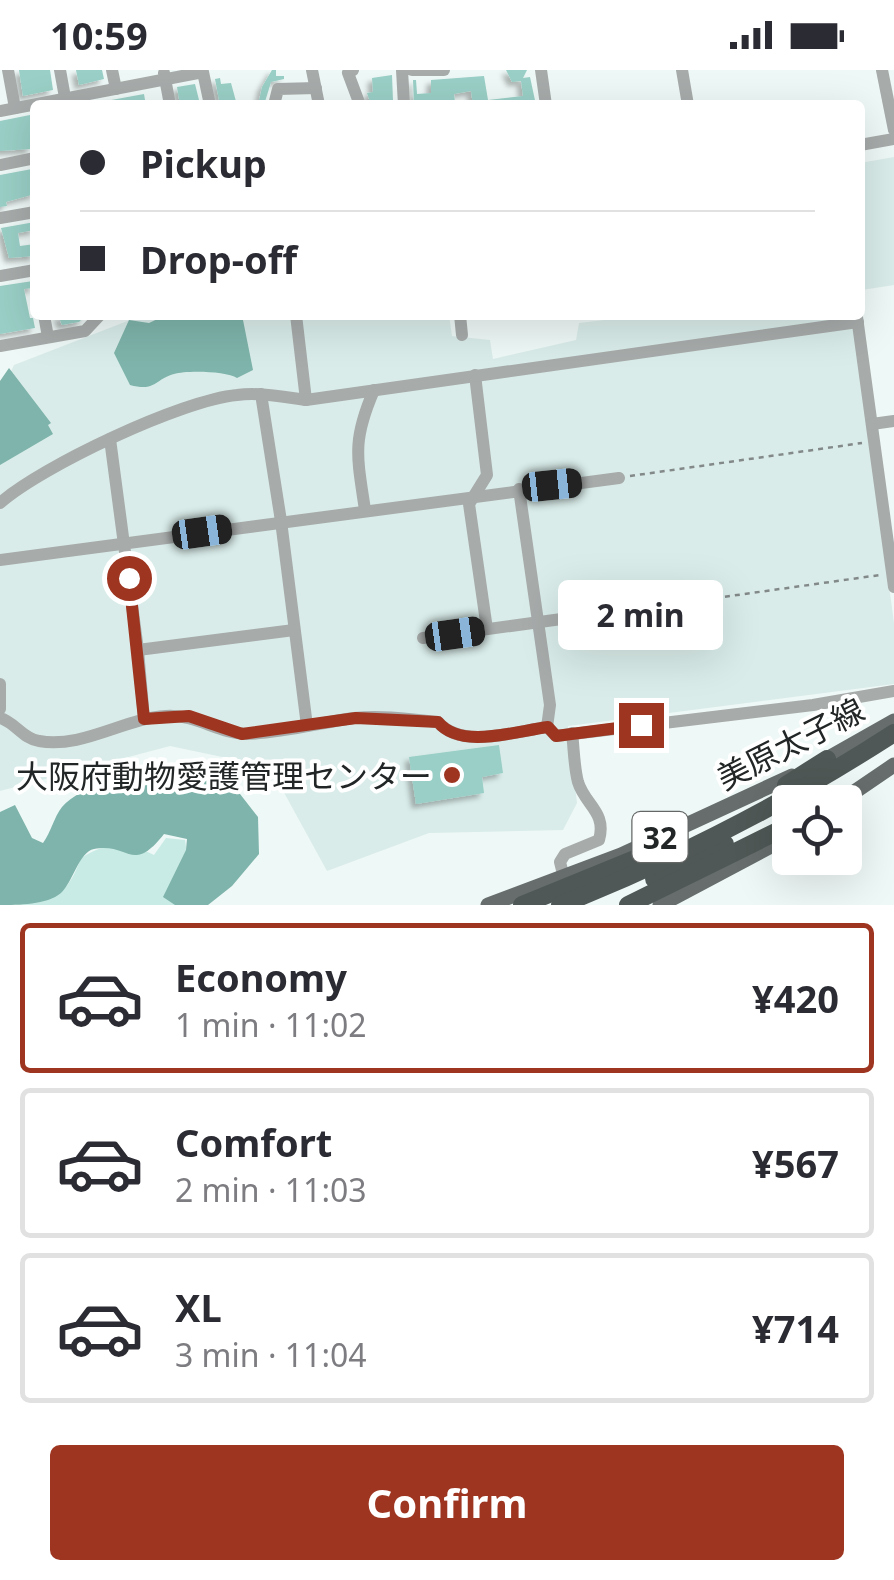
<!DOCTYPE html>
<html lang="en">
<head>
<meta charset="utf-8">
<style>
  :root { --surface:#fff; --page:#f2f2f3; --text:#2b2b33; --muted:#7c7c81; --line:#e1e1e2; --accent:#9e3520 }
  body { margin:0; font-family:"Noto Sans","Noto Sans JP",sans-serif; background:var(--page); color:var(--text); height:100vh; display:flex; flex-direction:column; font-size:38px; white-space:nowrap }
  * { box-sizing:border-box; margin:0 }
  p { font-size:32px; color:var(--muted) }
  .icon { flex:none; width:55px; height:55px; fill:none; stroke:currentColor; stroke-width:2; stroke-linecap:round; stroke-linejoin:round }
  .map { position:relative; height:835px; overflow:hidden }
  .side { display:flex; flex-direction:column; background:var(--surface); flex:1 }
  .side>* { flex:none }
  .top-card { position:absolute; left:30px; top:30px; width:835px; height:220px; border-radius:10px; box-shadow:0 10px 40px #0002; display:grid; align-content:center; height:220px; padding:0 50px; background:var(--surface) }
  .fabs { position:absolute; left:772px; top:715px; display:grid; gap:20px }
  .fabs a { display:grid; place-items:center; width:90px; height:90px; border-radius:10px; background:var(--surface); box-shadow:0 10px 40px #0002; font-size:50px }
  .end { position:absolute; width:45px; height:45px; margin:-22px; border:12px solid #9e3520; background:#fff; box-shadow:0 0 0 5px #fff }
  .from { border-radius:50% }
  .bubble { position:absolute; height:70px; border-radius:10px; background:var(--surface); box-shadow:0 10px 40px #0002; font-size:32px; font-weight:700; line-height:70px; text-align:center }
  .car { position:absolute; width:30px; height:60px; margin:-30px -15px; border-radius:12px; box-shadow:0 0 8px 2px #0007; background:linear-gradient(#222 24%,#8ab4d8 0 40%,#222 0 76%,#8ab4d8 0 86%,#222 0) }
  .top-card b { display:flex; align-items:center; gap:35px; height:95px; font-size:38px }
  .top-card b+b { border-top:2px solid var(--line) }
  .top-card i { width:25px; height:25px; background:var(--text) }
  ul { padding:18px 0 0; list-style:none }
  li { display:flex; align-items:center; gap:30px; height:150px; margin:0 20px 15px; padding:0 30px; border:5px solid var(--line); border-radius:10px }
  li div { flex:1 }
  li b { display:block; font-size:38px }
  li em { font-style:normal; font-weight:700 }
  li.on { border-color:var(--accent) }
  li>.icon { width:90px; height:90px; stroke-width:1.5 }
  .action { display:flex; gap:20px; margin-top:auto; padding:20px 50px }
  .action a { flex:1; height:115px; border-radius:10px; background:var(--accent); color:#fff; font-size:40px; font-weight:700; line-height:115px; text-align:center }
  .status { display:flex; justify-content:space-between; align-items:center; height:70px; padding:0 50px; background:var(--surface); direction:ltr }
  .status svg { height:28px; fill:currentColor }
  .map>svg:first-child { display:block }
</style>
</head>
<body>
<div class="status"><b>10:59</b><svg viewBox="0 0 49 12"><path d="M0 12V9h3v3zM5 12V6h3v6zM10 12V3h3v9zM15 12V0h3v12zM26 1h20v11H26zM47 4h2v5h-2z"/></svg></div>
<div class="map">
<svg width="894" height="835" viewBox="0 0 894 835">
  <defs>
    <filter id="shadow"><feDropShadow dx="-4.5" dy="4.5" stdDeviation="2.5" flood-color="#0004"/></filter>
  </defs>
  <rect width="100%" height="100%" fill="#eef8f6"/>
  <g fill="#d9ece9">
    <polygon points="894,87 894,215 862,220 860,93"/>
    <polygon points="143,245 449,245 452,266 490,270 493,289 576,270 579,253 647,245 853,245 894,553 894,614 568,656 577,733 563,760 429,763 327,801 270,697 170,676 0,721 0,325 14,295"/>
  </g>
  <path fill="#c8ebe5" d="M166 768 185 770 188 791 183 835H19C59 815 63 835 81 788 110 771 124 770 154 785Z"/>
  <g fill="#7eb4ab">
    <path d="M166 245H242L253 300 237 308C227 301 186 300 174 304 155 309 156 322 130 315L114 283 129 250 149 253Z"/>
    <polygon points="9,298 51,353 48,355 53,364 0,395 0,311"/>
    <path d="M159 696 233 715 258 747 259 784 232 816 208 835H175L163 827 186 780 187 769 164 764C132 805 129 772 94 779 79 782 73 812 61 823 47 835 18 835 0 835V742L15 735 32 768 43 773C51 762 54 747 62 737 81 715 132 703 159 696Z"/>
  </g>
  <g fill="#99cfc6" filter="url(#shadow)">
    <polygon points="19,0 50,0 53,20 23,26"/>
    <polygon points="76,0 102,0 104,9 79,15"/>
    <polygon points="272,0 276,0 276,6 284,6 284,9 271,12 264,35 258,35 262,17"/>
    <polygon points="506,0 527,0 523,8 530,7 536,35 473,35 471,21 454,24 455,32 414,35 413,10 416,10 417,24 431,23 431,10 484,6 488,30 523,26 521,11 512,12"/>
    <polygon points="392,5 393,31 370,32 367,23 373,22 372,8"/>
    <polygon points="220,8 221,14 231,13 237,35 220,35 215,9"/>
    <polygon points="195,14 200,34 180,35 177,17"/>
    <polygon points="144,24 145,30 133,35 84,35"/>
    <polygon points="35,44 35,73 31,74 31,79 0,81 0,51"/>
    <polygon points="32,99 35,124 6,132 7,136 0,137 0,105"/>
    <polygon points="35,152 35,160 18,163 20,176 35,174 35,186 9,188 1,158"/>
    <polygon points="33,211 34,218 24,219 30,248 33,248 35,258 0,264 0,216"/>
    <polygon points="58,245 86,245 79,252 62,255"/>
    <polygon points="499,675 503,703 482,707 484,723 416,734 409,687"/>
  </g>
  <g fill="none" stroke-linecap="round" stroke-linejoin="round">
    <g stroke="#838989" stroke-width="2.5" stroke-dasharray="5 5" stroke-linecap="butt">
      <polyline points="630,406 862,373"/>
      <polyline points="616,542 880,505"/>
    </g>
    <g stroke="#a7abaa" stroke-width="12">
      <polyline points="8,0 15,38"/>
      <polyline points="60,0 66,33"/>
      <polyline points="112,0 116,19"/>
      <polyline points="312,0 319,35"/>
      <polyline points="353,0 348,3 360,35"/>
      <polyline points="402,0 404,35"/>
      <polyline points="412,0 444,0"/>
      <polyline points="541,0 546,35"/>
      <polyline points="682,0 688,35"/>
      <polyline points="882,0 894,60"/>
      <polyline points="164,3 170,35"/>
      <polyline points="274,35 278,19 316,18"/>
      <polyline points="0,41 203,2 210,35"/>
      <polyline points="860,75 894,69"/>
      <polyline points="0,95 35,88"/>
      <polyline points="0,148 35,142"/>
      <polyline points="0,206 35,200"/>
      <polyline points="44,245 48,267"/>
      <polyline points="296,245 306,330"/>
      <polyline points="460,245 462,265"/>
      <polyline points="857,247 894,517"/>
      <polyline points="0,276 85,261 100,245"/>
      <polyline points="475,305 487,405 469,434 487,559"/>
      <polyline points="261,324 281,451 307,656"/>
      <polyline points="872,354 894,351"/>
      <polyline points="110,369 138,580 144,649"/>
      <polyline points="519,419 550,635 547,657 556,666 813,635 894,621"/>
      <path d="M0 433C42 396 182 330 237 325 260 322 284 327 306 330L858 252"/>
      <path d="M365 440C357 386 352 371 374 320"/>
      <polyline points="0,490 619,408"/>
      <polyline points="423,568 605,543"/>
      <polyline points="138,580 294,560"/>
      <polyline points="0,614 0,639"/>
      <path d="M0 648C15 652 23 669 39 671 82 679 125 648 166 646 196 644 219 664 247 664 283 663 318 653 354 648 382 645 410 649 438 652 462 680 516 661 547 657"/>
      <path d="M565 812 560 792 565 784 599 770C607 742 585 735 578 712 574 697 574 679 572 663"/>
    </g>
    <g stroke="#666d6c" stroke-width="15">
      <polyline points="818,694 894,651"/>
      <polyline points="844,729 894,695"/>
      <polyline points="488,835 621,785 792,706"/>
      <polyline points="660,835 790,766"/>
    </g>
    <g stroke="#4f5856" stroke-width="18">
      <polyline points="786,715 827,689"/>
      <polyline points="835,732 851,724"/>
      <polyline points="654,809 725,774"/>
      <polyline points="522,835 674,773"/>
      <path d="M560 835C677 789 789 731 894 663"/>
      <polyline points="628,835 790,755"/>
    </g>
  </g>
  <g fill="none" stroke-linecap="round" stroke-linejoin="round">
    <path stroke="#9e3520" stroke-width="12" d="M129 508 144 649 189 646 242 664 356 648 438 652C461 680 516 661 548 657L556 666 641 655"/>
  </g>
  <circle fill="#9e3520" stroke="#fff" stroke-width="4" cx="452" cy="705" r="10"/>
  <g text-anchor="middle" dominant-baseline="central" stroke-width="8" stroke-linejoin="round" paint-order="stroke">
    <rect fill="#fff" stroke="#656767" stroke-width="2.5" x="632.5" y="742" width="55" height="50" rx="8"/>
    <g font-size="30" font-weight="bold" fill="#232626">
      <text x="660" y="767">32</text>
    </g>
    <g font-size="32" fill="#232626" stroke="#fff">
      <text transform="translate(790 673) rotate(-27)">美原太子線</text>
    </g>
    <g font-size="32" fill="#232626" stroke="#fff" text-anchor="end">
      <text x="432" y="705">大阪府動物愛護管理センター</text>
    </g>
  </g>
</svg>
<div class="fabs">
<a><svg class="icon" aria-label="locate" viewBox="0 0 24 24"><circle cx="12" cy="12" r="6"/><path d="M12 2v4M12 18v4M2 12h4M18 12h4"/></svg></a>
</div>
<i class="end from" style="left:129px;top:508px"></i>
<i class="end" style="left:641px;top:655px"></i>
<div class="bubble" style="left:558px;top:510px;width:165px">2 min</div>
<i class="car" style="left:552px;top:415px;rotate:84deg"></i>
<i class="car" style="left:202px;top:462px;rotate:82deg"></i>
<i class="car" style="left:455px;top:564px;rotate:82deg"></i>
<div class="top-card">
<b><i class="from"></i>Pickup</b>
<b><i></i>Drop-off</b>
</div>
</div>
<section class="side">
<ul>
<li class="on"><svg class="icon" aria-label="car" viewBox="0 0 24 24"><path d="M5 17H2v-5l4-1 3-4h7l3 4 3 1v5h-3M9 17h6M6 11h13"/><circle cx="7" cy="17" r="2"/><circle cx="17" cy="17" r="2"/></svg><div><b>Economy</b><p>1 min · 11:02</p></div><em>¥420</em></li>
<li><svg class="icon" aria-label="car" viewBox="0 0 24 24"><path d="M5 17H2v-5l4-1 3-4h7l3 4 3 1v5h-3M9 17h6M6 11h13"/><circle cx="7" cy="17" r="2"/><circle cx="17" cy="17" r="2"/></svg><div><b>Comfort</b><p>2 min · 11:03</p></div><em>¥567</em></li>
<li><svg class="icon" aria-label="car" viewBox="0 0 24 24"><path d="M5 17H2v-5l4-1 3-4h7l3 4 3 1v5h-3M9 17h6M6 11h13"/><circle cx="7" cy="17" r="2"/><circle cx="17" cy="17" r="2"/></svg><div><b>XL</b><p>3 min · 11:04</p></div><em>¥714</em></li>
</ul>
<div class="action"><a>Confirm</a></div>
</section>
</body>
</html>
